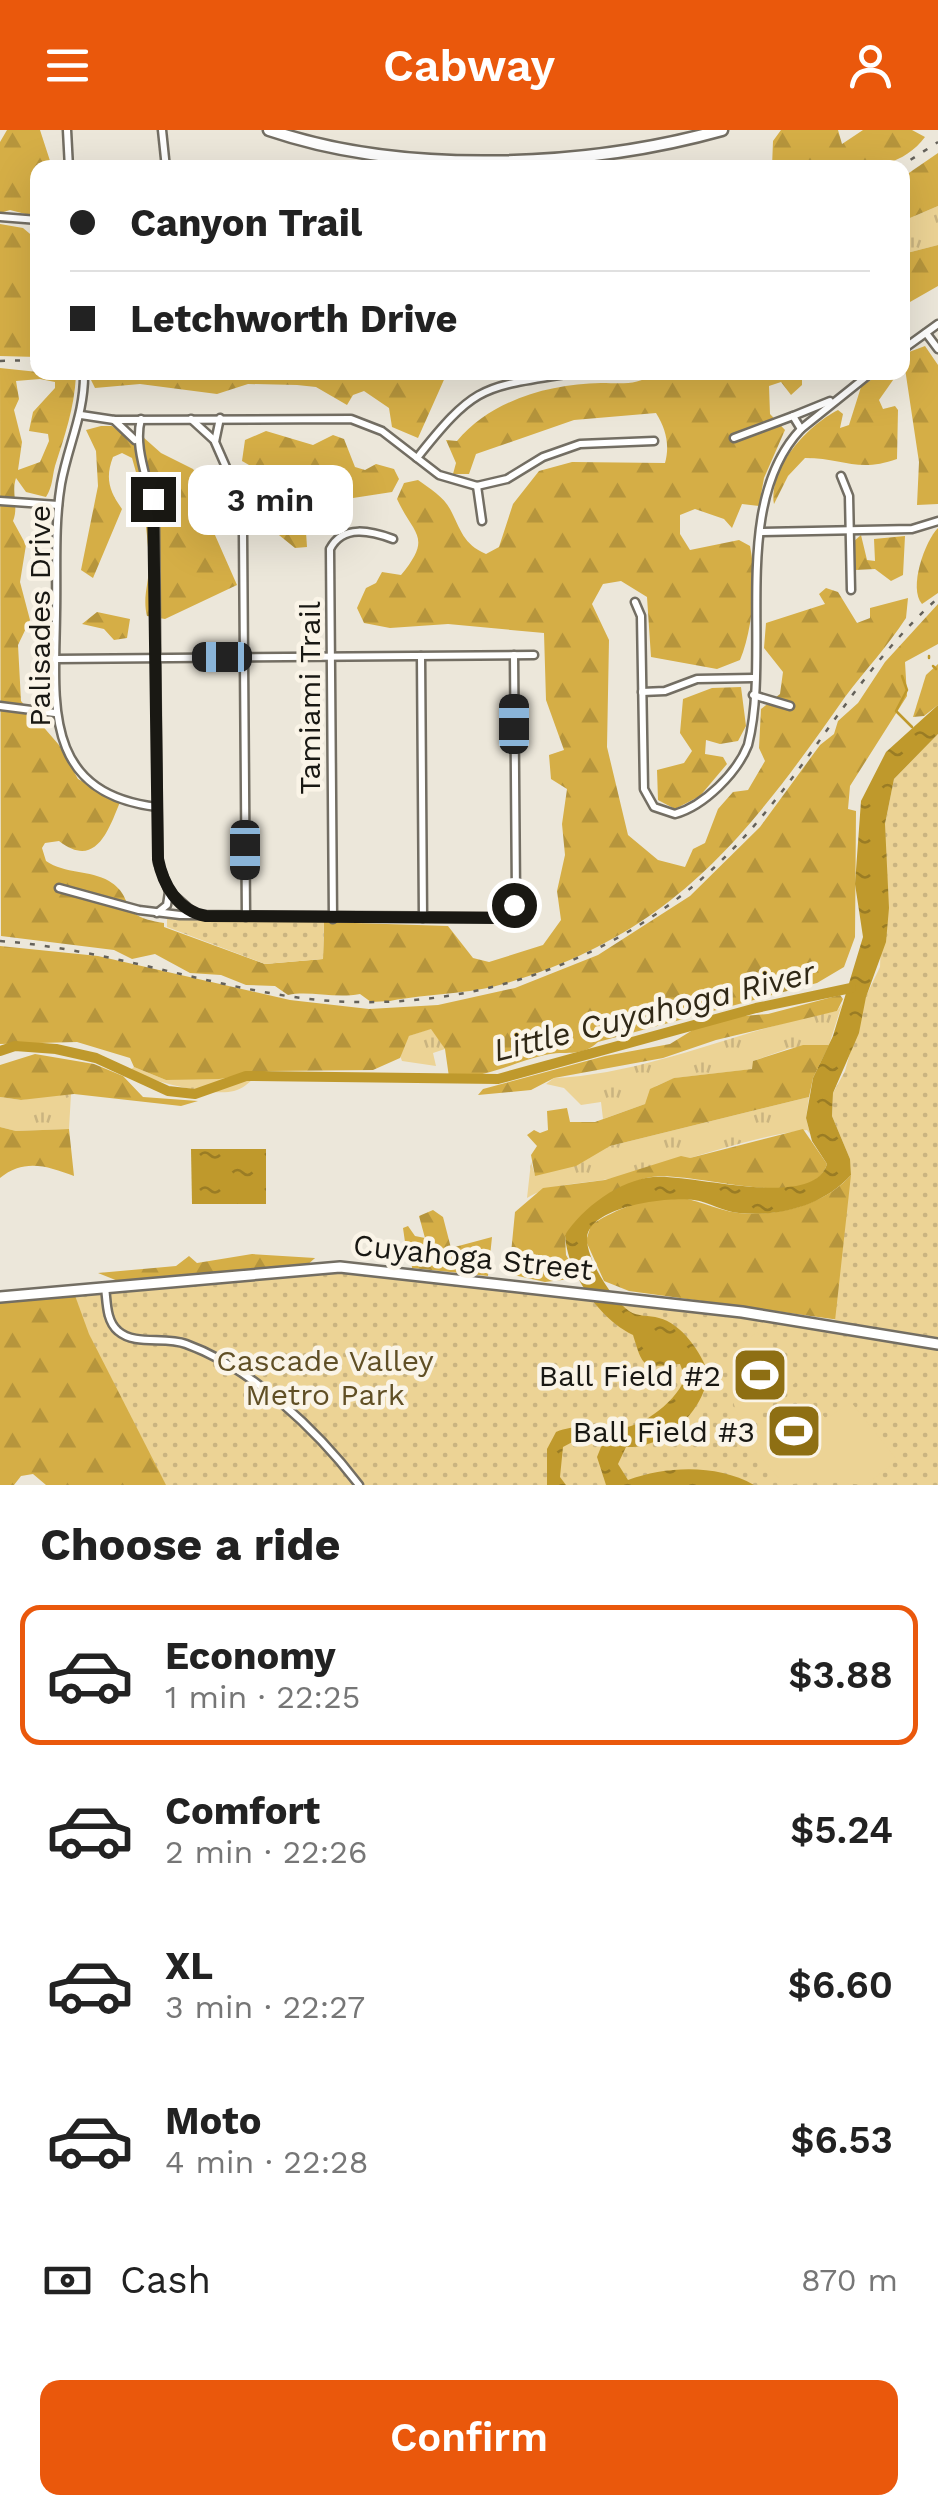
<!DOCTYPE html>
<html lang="en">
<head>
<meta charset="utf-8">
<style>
  :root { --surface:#fff; --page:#f2f2f2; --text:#222; --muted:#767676; --line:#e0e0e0; --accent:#ea580c }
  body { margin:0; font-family:"Work Sans",sans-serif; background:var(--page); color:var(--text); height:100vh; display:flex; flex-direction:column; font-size:38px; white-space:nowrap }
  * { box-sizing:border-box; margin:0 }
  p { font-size:32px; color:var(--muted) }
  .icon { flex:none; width:55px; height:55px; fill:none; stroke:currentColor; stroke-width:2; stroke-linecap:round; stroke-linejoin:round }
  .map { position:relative; height:1355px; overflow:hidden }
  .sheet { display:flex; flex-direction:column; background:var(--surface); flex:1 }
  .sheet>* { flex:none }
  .hud { position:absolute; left:30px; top:30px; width:880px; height:220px; border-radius:20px; box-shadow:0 10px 40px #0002; display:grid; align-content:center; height:220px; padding:0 40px; background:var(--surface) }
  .end { position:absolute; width:45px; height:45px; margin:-22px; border:12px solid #191813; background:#fff; box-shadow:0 0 0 5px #fff }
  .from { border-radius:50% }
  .bubble { position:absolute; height:70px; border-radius:20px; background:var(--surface); box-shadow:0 10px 40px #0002; font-size:32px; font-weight:600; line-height:70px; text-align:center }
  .car { position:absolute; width:30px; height:60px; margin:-30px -15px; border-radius:12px; box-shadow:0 0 8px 2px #0007; background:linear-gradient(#222 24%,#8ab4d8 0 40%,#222 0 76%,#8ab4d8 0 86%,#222 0) }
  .hud b { display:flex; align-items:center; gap:35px; height:95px; font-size:38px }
  .hud b+b { border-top:2px solid var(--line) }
  .hud i { width:25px; height:25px; background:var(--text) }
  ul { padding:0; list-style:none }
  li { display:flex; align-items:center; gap:30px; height:140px; margin:0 20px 15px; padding:0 20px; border:5px solid transparent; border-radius:20px }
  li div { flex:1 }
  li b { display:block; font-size:38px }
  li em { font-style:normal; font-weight:600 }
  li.current { border-color:var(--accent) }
  li>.icon { width:90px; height:90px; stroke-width:1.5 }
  h2 { padding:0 40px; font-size:45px; line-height:120px }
  .pay { display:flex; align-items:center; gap:25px; height:110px; padding:0 40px; font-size:38px }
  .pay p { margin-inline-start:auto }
  .button { display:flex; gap:20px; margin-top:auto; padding:20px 40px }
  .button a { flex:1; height:115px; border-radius:20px; background:var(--accent); color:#fff; font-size:40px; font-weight:600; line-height:115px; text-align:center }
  header { display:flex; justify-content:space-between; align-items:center; height:130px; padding:0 40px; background:var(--accent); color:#fff; font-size:45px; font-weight:600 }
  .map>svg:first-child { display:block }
</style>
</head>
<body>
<header><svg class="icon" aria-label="menu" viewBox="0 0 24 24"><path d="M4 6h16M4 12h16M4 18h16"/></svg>Cabway<svg class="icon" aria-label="person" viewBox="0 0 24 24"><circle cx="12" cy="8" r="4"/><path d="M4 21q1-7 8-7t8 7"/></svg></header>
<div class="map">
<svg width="938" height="1355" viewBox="0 0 938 1355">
  <defs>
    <pattern id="grass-tufts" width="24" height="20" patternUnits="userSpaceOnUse" patternTransform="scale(2.5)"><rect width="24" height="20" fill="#ecd395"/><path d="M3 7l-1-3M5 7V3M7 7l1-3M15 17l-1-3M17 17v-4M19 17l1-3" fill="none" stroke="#cab480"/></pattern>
    <pattern id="forest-firs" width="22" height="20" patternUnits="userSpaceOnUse" patternTransform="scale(2.5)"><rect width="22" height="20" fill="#d5ae46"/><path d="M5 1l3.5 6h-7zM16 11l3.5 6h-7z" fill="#b6953c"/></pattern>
    <pattern id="park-dots" width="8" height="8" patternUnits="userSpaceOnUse" patternTransform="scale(2.5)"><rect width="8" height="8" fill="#ecd395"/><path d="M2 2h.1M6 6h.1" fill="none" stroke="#cab480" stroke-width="1.8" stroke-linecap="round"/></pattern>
    <pattern id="water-ripples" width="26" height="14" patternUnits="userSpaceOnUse" patternTransform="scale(2.5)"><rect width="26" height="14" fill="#bf992c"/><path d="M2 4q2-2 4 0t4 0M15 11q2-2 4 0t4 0" fill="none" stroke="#9a7c24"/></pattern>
  </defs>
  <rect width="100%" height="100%" fill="#ece7da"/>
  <g fill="url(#grass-tufts)">
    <polygon points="938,76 938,115 903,124 903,91"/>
    <path d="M842 874 829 915 790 918 753 931V939L675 948 656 956 645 974 603 989 601 972 581 975 564 958 546 954 554 948C650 944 742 898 837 881Z"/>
    <polygon points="432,898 445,919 433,923 436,936 402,931 399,923 409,906"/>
    <path d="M134 937 166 950 260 942C253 949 244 959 234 961 211 967 150 951 130 940Z"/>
    <polygon points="53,964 71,964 69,999 16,1001 0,997 0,967 21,970"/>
    <path d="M809 967 806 988 810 1004 807 1000C736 1008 674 1038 603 1050 576 1054 551 1054 527 1068L531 1032 535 1045 610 1016Z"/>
  </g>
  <g fill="url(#forest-firs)" fill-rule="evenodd">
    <polygon points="7,0 40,0 52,37 38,38 37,87 10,80 0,83 0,12"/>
    <path d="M781 0H838L842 14 863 0H912L925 7C892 52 821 38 772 37L773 11Z"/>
    <polygon points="938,23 938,76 903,91 903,47"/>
    <polygon points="0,94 23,98 36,109 37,227 0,226"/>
    <polygon points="938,115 938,156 903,176 903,124"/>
    <polygon points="925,216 938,235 938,374 917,375 919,332 904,232 909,222"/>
    <path d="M0 238 76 246C74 279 65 305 55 336 52 347 53 356 46 367L26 362 16 348C11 363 19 376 13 391L26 415 20 452 30 490 18 515 21 571 59 615 78 649 120 672C108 702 95 739 59 711L45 713 42 718 46 731C65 744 90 740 109 751 138 769 113 785 164 793V797L265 834 323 829 324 792 448 796 473 828 489 832 543 815 561 790 557 761 565 725 562 694 567 659 551 649 549 625 564 620 546 570 544 503 448 494 390 498 364 493 357 478 366 458 376 453 382 442 401 445C433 406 414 406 397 369L404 353 418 350C429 358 444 367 450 379 461 400 463 414 486 424L499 417 513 374 539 341 572 332 665 333C670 315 666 299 656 283L574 290 476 324 469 344H453L456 333 446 310 457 311C491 270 549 254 601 253 622 253 637 256 654 243H802V255L791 265 781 252 769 256 770 284 785 300 764 348 759 376 742 374 732 398 724 389 695 379 680 385V404L690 420 739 410 750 416C757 449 753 499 740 530L717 539 651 527 647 467 621 451 603 454 592 474 609 510 607 617 628 705 658 730 685 737 693 719 705 713 718 679 733 662 748 660 765 631 759 618 761 579 780 564 783 542 764 518 766 493 825 474 819 464 826 458 838 462 857 493 870 488V478L908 468 906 488C888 516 865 540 845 567 747 707 674 802 507 853 467 865 430 863 390 871L371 872 360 864C334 869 309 860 288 865L275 856 246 855 221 845 190 843 155 824 132 829 114 820 1 806ZM40 249 55 252V258L33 282 29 301 48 304 49 311 40 332 18 340 22 312 14 280 19 269 16 251Z"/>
    <polygon points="95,242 447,242 447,243 418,308 392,297 389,278 364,261 353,265 347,275 316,257 297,255 248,254 217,264 140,254 95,258 91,250"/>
    <path d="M882 242 898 243 879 270 883 279 895 276 898 280 897 329C858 343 843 328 805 328L788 346 774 374C769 337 807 296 838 280L843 284 840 298 849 295 861 257Z"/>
    <path d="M101 296H112L130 310 143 307 161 323 193 339 203 352 211 396 237 455 165 489 147 486C142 466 150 451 149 431 147 396 142 361 132 328L122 323 113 327C105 348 109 361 122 379L93 448 81 440 98 356 96 321 86 300Z"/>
    <polygon points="266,301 313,315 333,305 344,309 355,337 365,340 376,334 394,339 399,349 392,362 353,368 306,402 307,417 295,418 274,401 287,369 282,354 242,331 245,310"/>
    <path d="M938 398V463L922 474C908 458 925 411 938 398Z"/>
    <polygon points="861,405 867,430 875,431 874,409 905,406 903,445 891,451 875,439 855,440 853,412"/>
    <path d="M938 474V514L905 532 907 566 850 656 848 679 856 681 855 807 844 837 817 853 598 912C581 928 565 920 545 925 511 933 485 949 449 947L445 919 431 899 409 906 400 928 373 940 271 941 219 949 166 950 134 937 130 928 77 912 0 914V816L98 826 290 870 369 879 438 875 515 858 598 825 690 766 760 697 820 615 834 604 838 591 858 573 885 532Z"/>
    <polygon points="97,482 130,489 127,508 114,510 104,499 82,494"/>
    <polygon points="938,534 938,575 924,586 913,587 926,545"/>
    <polygon points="741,557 746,596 738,611 720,614 706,610 705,624 723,627 727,634 700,666 675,679 658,670 657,640 684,633 692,621 680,603 683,569 712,558"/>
    <polygon points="840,865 843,869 837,881 716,910 663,928 554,948 531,960 478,965 483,959 605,926 670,914 696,898 732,887 768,884"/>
    <polygon points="803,915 829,915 813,948 809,967 610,1016 576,1036 535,1046 531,1025 537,1016 527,1005 534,1000 540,1003 548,1000 547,981 567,978 570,992 595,992 645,974 650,959 674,948 752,939 753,931"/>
    <polygon points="35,924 94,934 123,946 143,967 198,971 181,976 74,964 21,970 0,967 0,935"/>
    <path d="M849 982 876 1195 629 1161 604 1151 586 1111 591 1095C611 1082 638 1070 663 1068 690 1064 712 1080 738 1083 777 1087 825 1075 851 1045Z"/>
    <path d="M0 997 16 1001 69 999 74 1046C48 1036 24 1028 0 1048Z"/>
    <path d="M803 999 827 1034C811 1086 688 1037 646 1048 612 1058 590 1082 565 1105L566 1125 579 1148 545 1152 509 1144 515 1082 543 1058 605 1050 681 1026 690 1028Z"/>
    <polygon points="433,1080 443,1087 451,1118 492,1107 488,1146 412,1138 411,1128 400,1124 405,1112 403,1098 408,1096 415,1106 425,1108 419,1086"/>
    <polygon points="252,1124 315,1128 304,1138 128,1155 98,1143 176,1136 189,1126 197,1133"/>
    <polygon points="193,1158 547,1355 46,1355 33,1344 21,1346 14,1355 0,1355 0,1172"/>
  </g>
  <g fill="url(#park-dots)">
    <polygon points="938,604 938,1208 835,1191 851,1045 850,1029 832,986 833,963 845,941 866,866 880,837 885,694 894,649"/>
    <polygon points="167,787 324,792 323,829 265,834 167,797"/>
    <polygon points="304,1138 524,1155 938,1214 938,1355 166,1355 89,1204 73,1160"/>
  </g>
  <g fill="#ecd395">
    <path d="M757 1202 795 1253 743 1294C723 1263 729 1225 757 1202Z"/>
    <polygon points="807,1266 826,1289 851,1272 897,1330 866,1355 819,1351 784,1355 749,1313"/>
  </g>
  <g fill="url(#water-ripples)">
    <path d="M938 575V604L894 649 885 694 889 778 886 812 866 867 859 903 833 963 832 986 850 1029 851 1045C823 1076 779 1087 739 1083 724 1082 709 1072 694 1070 670 1066 587 1076 587 1109 587 1130 612 1169 629 1181 638 1187 649 1185 659 1188 681 1193 702 1223 708 1243 705 1281 664 1319 626 1317L618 1334 628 1350C667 1336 717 1334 754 1355H606L597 1327 603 1312 578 1309 563 1317 560 1347 566 1355H547V1319L556 1302C594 1287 612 1314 654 1284 667 1275 679 1263 685 1248L680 1234C643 1237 644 1241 633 1205 599 1189 567 1142 565 1105 582 1078 620 1050 653 1047 692 1043 813 1081 827 1034L812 1011 806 988 813 948 833 906 863 807 855 754 861 671 886 622Z"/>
    <polygon points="191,1019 266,1019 266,1074 192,1074"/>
  </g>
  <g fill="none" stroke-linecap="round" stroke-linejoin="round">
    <g stroke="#bf992c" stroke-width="2.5">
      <polyline points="929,526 929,528"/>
      <polyline points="933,536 936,539"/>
      <polyline points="902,546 907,560 896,581 912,597"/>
    </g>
    <polyline stroke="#bf992c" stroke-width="10" points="0,921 15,916 56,919 96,928 168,961 195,964 246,946 498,949 756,878 851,858"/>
    <g stroke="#736e63" stroke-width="11">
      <g id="minor">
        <polyline points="67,0 69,38"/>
        <polyline points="162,0 166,38"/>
        <polyline points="0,87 38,90"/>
        <polyline points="926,203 938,219"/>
        <polyline points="902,220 938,194"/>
        <path d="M84 242C85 283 68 315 61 354 54 396 57 440 56 483 55 572 41 663 157 677"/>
        <polyline points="81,285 114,290 351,289 382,301 439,345 477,356 507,349 543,327 580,314 654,311"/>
        <polyline points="793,286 830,271"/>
        <polyline points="220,288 215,312 237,362 243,403 246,787"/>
        <path d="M141 289C132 322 154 360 155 396L158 733 169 761 195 784"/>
        <polyline points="191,289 215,311"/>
        <polyline points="114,290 135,310"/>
        <polyline points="734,308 793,286 801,299 872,242"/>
        <path d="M417 328C478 251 483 258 578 242"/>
        <polyline points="841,346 849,366 851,460"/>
        <polyline points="477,356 482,391"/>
        <polyline points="0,371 58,375"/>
        <polyline points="762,402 912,399 938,391"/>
        <path d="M635 472 641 486 644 659 654 677 675 684C704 676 737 643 748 615 772 520 729 375 801 299"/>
        <polyline points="421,526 423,788"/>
        <polyline points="56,529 534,525"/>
        <polyline points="642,562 665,561 697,549 753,548"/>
        <polyline points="753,565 790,576"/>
        <polyline points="0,576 55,583"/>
        <polyline points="59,758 139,780 180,785 503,787 512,779 516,766 514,525"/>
        <polyline points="157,783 167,775 169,762"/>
        <path d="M333 789 330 419C343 394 371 401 393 409"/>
        <path d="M105 1157C107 1172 106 1191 118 1201 135 1216 165 1206 186 1214 252 1238 317 1300 359 1355"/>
      </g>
    </g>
    <g stroke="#736e63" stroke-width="14">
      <polyline id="tertiary" points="0,1167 340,1137 742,1182 938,1214"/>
    </g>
    <g stroke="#736e63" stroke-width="15">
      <path id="secondary" d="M269 0C404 46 586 38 722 0"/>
    </g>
    <use href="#minor" stroke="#fff" stroke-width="6"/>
    <use href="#tertiary" stroke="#fff" stroke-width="9"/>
    <use href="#secondary" stroke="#fff" stroke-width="10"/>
    <g stroke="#64615a" stroke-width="2.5" stroke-dasharray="5 10" stroke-linecap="butt">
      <polyline points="898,38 938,12"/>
      <polyline points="0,231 38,230"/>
      <path d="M0 811C95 818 182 848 275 864 438 893 609 844 727 725 806 646 854 543 938 468"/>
    </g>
  </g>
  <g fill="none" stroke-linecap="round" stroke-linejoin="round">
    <path stroke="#191813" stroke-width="12" d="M153 369 158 729C163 755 178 781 206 786L498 788 514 775"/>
  </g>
  <defs>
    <g id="stadium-square" transform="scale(2.875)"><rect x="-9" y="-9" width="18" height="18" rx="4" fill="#8e6f13" stroke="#faf4e7"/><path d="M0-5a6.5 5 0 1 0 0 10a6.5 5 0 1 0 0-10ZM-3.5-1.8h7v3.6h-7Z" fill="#fff"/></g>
  </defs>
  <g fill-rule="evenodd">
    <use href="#stadium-square" x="760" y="1245"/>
    <use href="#stadium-square" x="794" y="1301"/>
  </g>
  <g text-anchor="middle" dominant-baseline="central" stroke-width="9" stroke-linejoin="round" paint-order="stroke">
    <g font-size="30" fill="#191813" stroke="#faf4e7">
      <text transform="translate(39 486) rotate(-90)">Palisades Drive</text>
      <text transform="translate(309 568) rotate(-90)">Tamiami Trail</text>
      <text transform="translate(473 1127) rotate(6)">Cuyahoga Street</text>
    </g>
    <g font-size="30" fill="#604f25" stroke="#faf4e7">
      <text x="325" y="1230">Cascade Valley<tspan x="325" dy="34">Metro Park</tspan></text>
    </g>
    <g font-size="30" fill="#191813" stroke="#faf4e7" text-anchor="end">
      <text x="721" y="1245">Ball Field #2</text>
      <text x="755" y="1301">Ball Field #3</text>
    </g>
    <g font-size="32" font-style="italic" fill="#302816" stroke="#faf4e7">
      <text transform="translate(654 881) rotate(-14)">Little Cuyahoga River</text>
    </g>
  </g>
</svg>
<i class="end from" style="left:514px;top:775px"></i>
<i class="end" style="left:153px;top:369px"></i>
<div class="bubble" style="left:188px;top:335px;width:165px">3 min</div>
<i class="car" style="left:222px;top:527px;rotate:270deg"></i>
<i class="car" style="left:514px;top:594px;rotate:0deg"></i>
<i class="car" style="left:245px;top:720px;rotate:180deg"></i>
<div class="hud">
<b><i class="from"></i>Canyon Trail</b>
<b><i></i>Letchworth Drive</b>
</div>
</div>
<section class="sheet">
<h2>Choose a ride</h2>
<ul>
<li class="current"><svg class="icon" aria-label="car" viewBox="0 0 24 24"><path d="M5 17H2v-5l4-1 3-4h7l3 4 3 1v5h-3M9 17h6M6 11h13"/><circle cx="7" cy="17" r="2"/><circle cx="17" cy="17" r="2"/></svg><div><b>Economy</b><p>1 min · 22:25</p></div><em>$3.88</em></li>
<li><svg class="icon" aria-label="car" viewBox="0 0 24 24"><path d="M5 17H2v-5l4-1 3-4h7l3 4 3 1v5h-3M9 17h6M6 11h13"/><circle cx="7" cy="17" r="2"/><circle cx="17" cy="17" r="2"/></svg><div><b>Comfort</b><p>2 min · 22:26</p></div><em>$5.24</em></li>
<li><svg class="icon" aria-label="car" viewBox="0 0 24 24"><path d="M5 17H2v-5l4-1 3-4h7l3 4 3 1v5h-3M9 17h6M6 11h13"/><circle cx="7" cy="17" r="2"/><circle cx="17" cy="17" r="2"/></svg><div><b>XL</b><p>3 min · 22:27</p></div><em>$6.60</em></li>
<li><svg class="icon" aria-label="car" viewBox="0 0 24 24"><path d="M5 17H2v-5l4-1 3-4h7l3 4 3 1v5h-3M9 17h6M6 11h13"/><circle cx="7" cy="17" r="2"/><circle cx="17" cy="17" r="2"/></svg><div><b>Moto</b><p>4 min · 22:28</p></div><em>$6.53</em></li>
</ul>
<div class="pay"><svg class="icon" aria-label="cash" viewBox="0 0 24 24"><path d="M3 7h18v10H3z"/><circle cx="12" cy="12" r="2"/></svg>Cash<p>870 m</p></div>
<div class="button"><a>Confirm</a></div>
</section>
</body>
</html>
